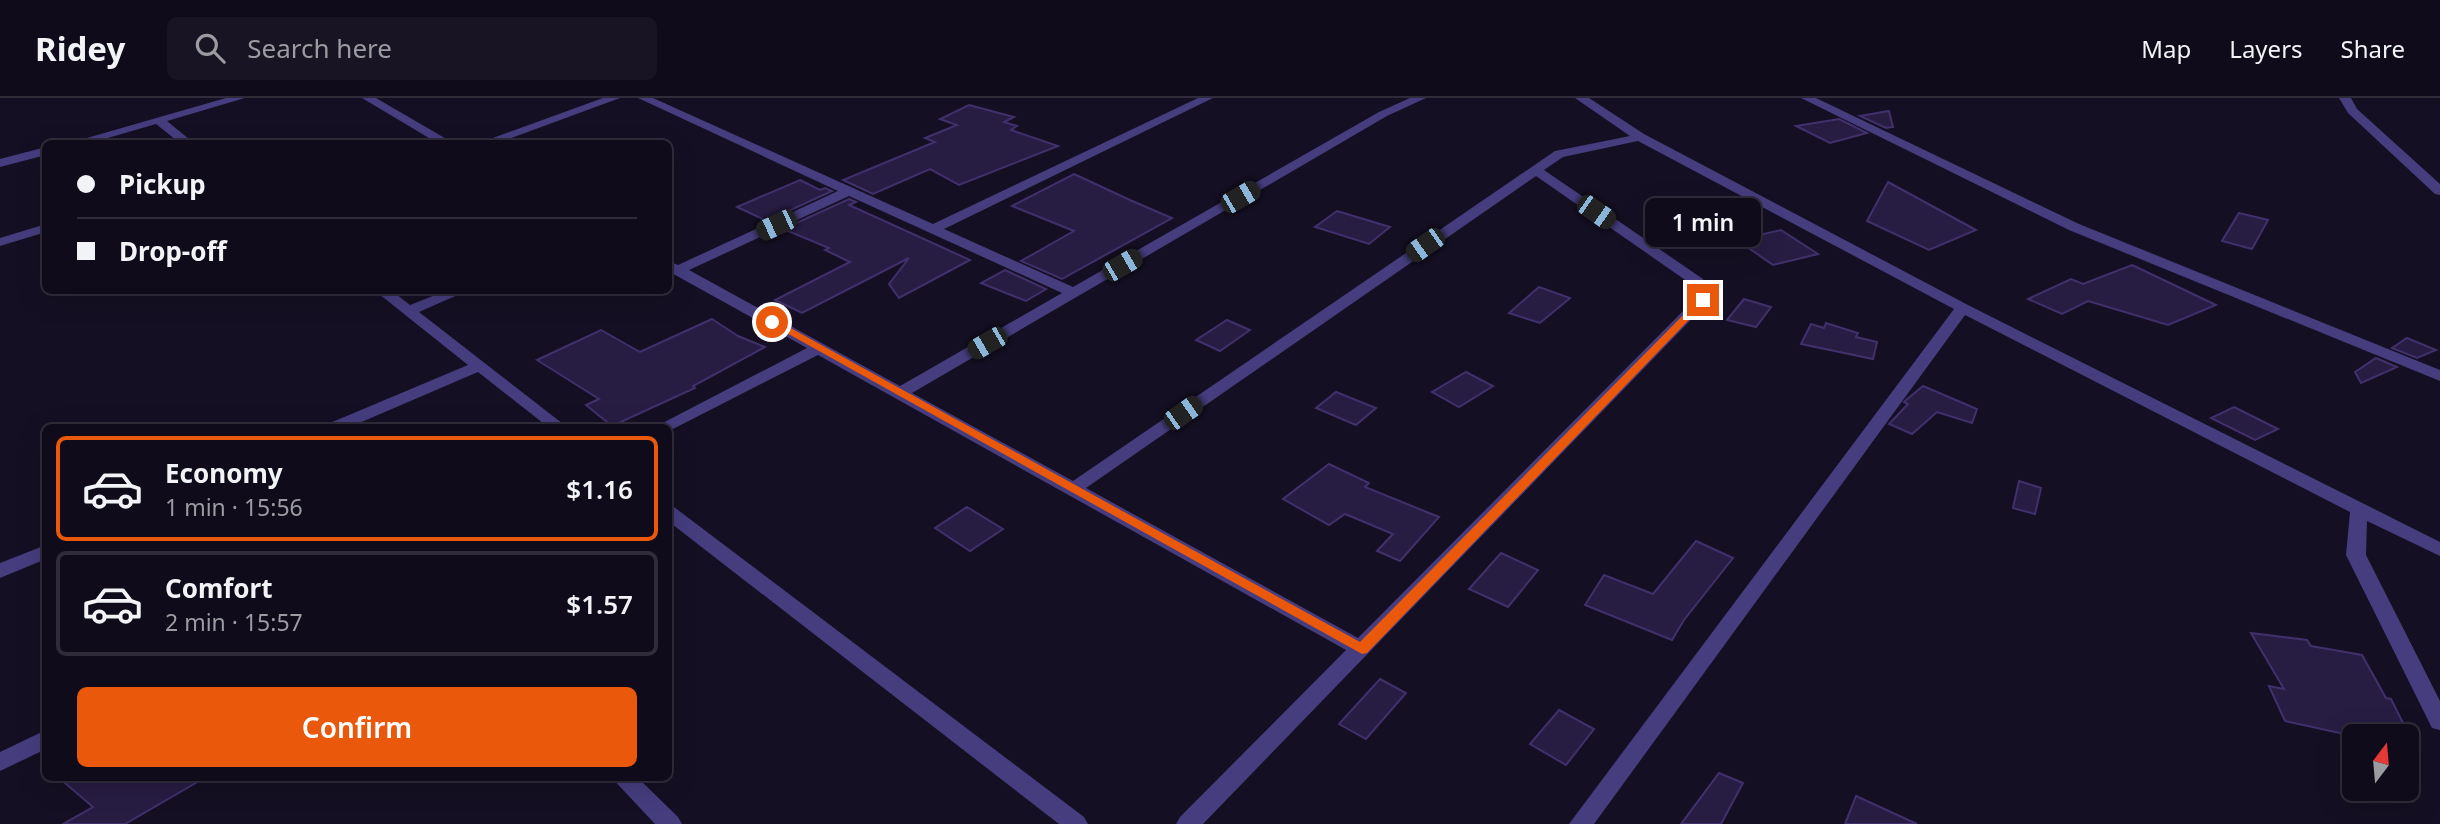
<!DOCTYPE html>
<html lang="en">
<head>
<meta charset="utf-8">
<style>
  :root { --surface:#0f0b1a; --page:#181423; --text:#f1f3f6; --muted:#9b9ba2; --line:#2f2b39; --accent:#ea580c }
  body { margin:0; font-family:"Noto Sans",sans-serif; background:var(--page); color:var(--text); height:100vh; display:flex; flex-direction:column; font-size:26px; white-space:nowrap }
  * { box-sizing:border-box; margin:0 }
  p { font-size:23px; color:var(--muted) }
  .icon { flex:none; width:38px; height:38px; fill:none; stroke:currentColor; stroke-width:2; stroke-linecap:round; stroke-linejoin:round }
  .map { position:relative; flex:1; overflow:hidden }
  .side { position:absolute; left:42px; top:326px; width:630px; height:357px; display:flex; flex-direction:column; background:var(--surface); border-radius:10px; box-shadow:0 7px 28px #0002,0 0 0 2px var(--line) }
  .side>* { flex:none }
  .hud { position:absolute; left:42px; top:42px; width:630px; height:154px; border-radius:10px; box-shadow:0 7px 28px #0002,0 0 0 2px var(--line); display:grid; align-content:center; height:154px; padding:0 35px; background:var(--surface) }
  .needle { width:46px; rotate:16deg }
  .tools { position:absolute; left:2342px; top:626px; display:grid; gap:14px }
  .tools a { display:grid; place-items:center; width:77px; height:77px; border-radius:10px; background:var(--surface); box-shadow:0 7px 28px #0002,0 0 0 2px var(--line); font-size:35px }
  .end { position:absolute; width:32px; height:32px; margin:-16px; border:9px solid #ea580c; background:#fff; box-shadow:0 0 0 4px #fff }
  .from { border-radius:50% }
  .bubble { position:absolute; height:49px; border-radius:10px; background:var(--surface); box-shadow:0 7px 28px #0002,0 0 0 2px var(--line); font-size:23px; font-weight:600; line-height:49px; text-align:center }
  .car { position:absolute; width:21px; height:42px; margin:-21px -10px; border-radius:9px; box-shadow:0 0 5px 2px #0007; background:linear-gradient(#222 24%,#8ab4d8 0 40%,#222 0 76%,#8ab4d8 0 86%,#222 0) }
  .hud b { display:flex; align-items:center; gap:24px; height:66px; font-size:26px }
  .hud b+b { border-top:2px solid var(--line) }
  .hud i { width:18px; height:18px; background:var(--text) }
  ul { padding:12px 0 0; list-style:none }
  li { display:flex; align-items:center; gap:21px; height:105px; margin:0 14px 10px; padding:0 21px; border:4px solid var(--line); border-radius:10px }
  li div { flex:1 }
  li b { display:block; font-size:26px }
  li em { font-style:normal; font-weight:600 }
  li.on { border-color:var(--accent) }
  li>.icon { width:63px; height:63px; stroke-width:1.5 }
  .action { display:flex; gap:14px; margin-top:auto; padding:14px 35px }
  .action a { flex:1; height:80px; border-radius:10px; background:var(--accent); color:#fff; font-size:28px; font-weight:600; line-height:80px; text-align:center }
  header { display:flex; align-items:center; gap:42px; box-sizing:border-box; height:98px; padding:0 35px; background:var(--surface); border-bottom:2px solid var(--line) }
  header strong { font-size:33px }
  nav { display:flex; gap:38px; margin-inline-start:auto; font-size:24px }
  .search { width:490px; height:63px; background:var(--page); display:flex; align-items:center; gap:18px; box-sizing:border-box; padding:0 24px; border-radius:10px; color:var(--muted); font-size:26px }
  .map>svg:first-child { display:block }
</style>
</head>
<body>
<header>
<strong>Ridey</strong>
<div class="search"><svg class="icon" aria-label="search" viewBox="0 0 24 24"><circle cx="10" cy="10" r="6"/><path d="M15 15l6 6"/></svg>Search here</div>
<nav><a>Map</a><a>Layers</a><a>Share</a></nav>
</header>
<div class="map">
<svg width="2440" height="726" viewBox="0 0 2440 726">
  <rect width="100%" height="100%" fill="#140f22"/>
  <g fill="#271c42" stroke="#41306c" stroke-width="2">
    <polygon points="969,7 1014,19 1004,24 1017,28 1011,32 1058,48 959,87 930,71 873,96 843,82 935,44 925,40 957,27 940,21"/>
    <polygon points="1889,13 1893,29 1886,30 1860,18"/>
    <polygon points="1839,21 1867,35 1830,45 1796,28"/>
    <polygon points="1074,76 1130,102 1172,120 1062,181 1021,163 1074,133 1012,108"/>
    <polygon points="800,82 820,92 825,90 832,93 767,123 737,109"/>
    <polygon points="1888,84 1976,132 1929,152 1867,123"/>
    <polygon points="849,101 856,104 849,107 970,162 899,200 889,186 909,160 802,215 775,202 850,164 825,152 829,150 783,131"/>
    <polygon points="1337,113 1390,129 1369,146 1315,129"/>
    <polygon points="2239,115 2268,122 2252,151 2222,143"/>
    <polygon points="1781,132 1818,156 1773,167 1737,142"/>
    <polygon points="2132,167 2216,207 2168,227 2088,203 2062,216 2028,201 2071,181 2083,186"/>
    <polygon points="1005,172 1046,191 1026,203 981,185"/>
    <polygon points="1539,189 1570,200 1540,225 1509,215"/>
    <polygon points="1744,201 1771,209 1756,229 1727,222"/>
    <polygon points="712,221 738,238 765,249 693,288 695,290 612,328 586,307 599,301 537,262 601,232 640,254"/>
    <polygon points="1227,222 1250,232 1220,253 1196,242"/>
    <polygon points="1826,225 1858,235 1856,239 1877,244 1873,261 1801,246 1811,226 1824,230"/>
    <polygon points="2407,240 2436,252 2417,260 2392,250"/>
    <polygon points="2376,260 2397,269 2361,285 2355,274"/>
    <polygon points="1466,274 1493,288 1459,309 1432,294"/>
    <polygon points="1923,288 1977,311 1972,325 1937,314 1912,336 1889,326 1908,306 1904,304 1906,302"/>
    <polygon points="1336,294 1376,310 1356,327 1316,310"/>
    <polygon points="2234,309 2278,331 2255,342 2211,320"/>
    <polygon points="1329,366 1369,385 1365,389 1439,419 1400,463 1377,453 1393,436 1345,416 1329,427 1283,401"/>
    <polygon points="2019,383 2041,390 2035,416 2013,410"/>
    <polygon points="967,409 1003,431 970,453 935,430"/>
    <polygon points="1696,443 1733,460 1684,522 1672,542 1585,507 1604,477 1653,496"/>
    <polygon points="1501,455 1538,472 1508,509 1469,491"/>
    <polygon points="2251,535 2307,542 2311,548 2362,557 2386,600 2391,601 2410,639 2358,639 2285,623 2269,588 2284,591"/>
    <polygon points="1380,581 1406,595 1366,641 1339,626"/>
    <polygon points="1559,612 1594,631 1566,667 1530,646"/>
    <polygon points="1719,675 1743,685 1721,726 1681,726"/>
    <polygon points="58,679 206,679 125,726 63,726 93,709"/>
    <polygon points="1856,698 1917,726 1845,726"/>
  </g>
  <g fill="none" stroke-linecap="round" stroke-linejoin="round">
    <g fill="#453d7e" fill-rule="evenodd">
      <polygon points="226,0 245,0 167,23 195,46 181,46 156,26 87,46 66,46"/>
      <polygon points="362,0 376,0 455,46 439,46"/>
      <polygon points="603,0 620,0 495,46 476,46"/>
      <path d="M638 0H653L933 126 1198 0H1213L944 131 1073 189 1379 14 1410 0H1426L1387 18 912 295 1073 383 1555 53 1630 38 1575 0H1589L1644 36 1968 207 2440 444V458L2367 423 2366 457 2440 603V632L2432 630 2429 624 2346 457 2350 414 1965 217 1594 726H1569L1954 211 1638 43 1563 59 1544 72 1703 181 1710 202 1203 726H1176L1180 719 1346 552 818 257 669 333 668 329H655L807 250 668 173V163L678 167 838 93ZM1536 78 1691 186 1695 201 1358 540 1086 390ZM849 98 1062 195 900 288 689 172Z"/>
      <polygon points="1801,0 1816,0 2079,126 2440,272 2440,283 2069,132"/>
      <polygon points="2339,0 2351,0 2357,11 2440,86 2440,97 2435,96 2348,15"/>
      <polygon points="46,49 46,57 0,69 0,61"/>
      <polygon points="46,126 46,134 0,148 0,140"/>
      <polygon points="374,192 391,192 410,207 448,192 469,192 419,214 567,329 548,329 478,274 350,329 328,329 330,325 468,267"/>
      <polygon points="668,407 674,409 1084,719 1088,726 1059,726 668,423"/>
      <polygon points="46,447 46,461 0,480 0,465"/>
      <polygon points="46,632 46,651 0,673 0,654"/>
      <polygon points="611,679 637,679 678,719 682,726 655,726"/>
    </g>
  </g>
  <polygon fill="#ea580c" points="1700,200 1708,202 1367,555 1362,556 767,224 776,222 1360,544"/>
</svg>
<div class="tools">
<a><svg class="needle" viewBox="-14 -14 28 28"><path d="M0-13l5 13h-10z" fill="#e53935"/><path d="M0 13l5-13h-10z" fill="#9b9ba2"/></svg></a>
</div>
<i class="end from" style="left:772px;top:224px"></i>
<i class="end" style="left:1703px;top:202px"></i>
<div class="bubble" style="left:1645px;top:100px;width:116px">1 min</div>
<i class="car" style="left:1240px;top:99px;rotate:60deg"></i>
<i class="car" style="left:1596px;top:114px;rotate:125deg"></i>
<i class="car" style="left:776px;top:127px;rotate:245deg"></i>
<i class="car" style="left:1425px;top:147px;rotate:235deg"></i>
<i class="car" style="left:1122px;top:167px;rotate:60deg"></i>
<i class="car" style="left:987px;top:245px;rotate:240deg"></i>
<i class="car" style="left:1183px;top:315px;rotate:55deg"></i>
<div class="hud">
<b><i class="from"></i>Pickup</b>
<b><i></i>Drop-off</b>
</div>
<section class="side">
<ul>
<li class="on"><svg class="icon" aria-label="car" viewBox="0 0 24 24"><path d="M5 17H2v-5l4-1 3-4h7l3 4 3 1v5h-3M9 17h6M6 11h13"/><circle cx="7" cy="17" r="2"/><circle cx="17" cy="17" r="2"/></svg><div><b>Economy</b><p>1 min · 15:56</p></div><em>$1.16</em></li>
<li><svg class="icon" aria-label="car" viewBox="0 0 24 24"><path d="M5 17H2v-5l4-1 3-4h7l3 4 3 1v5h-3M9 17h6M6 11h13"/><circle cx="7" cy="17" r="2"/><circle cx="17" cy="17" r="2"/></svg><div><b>Comfort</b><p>2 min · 15:57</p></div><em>$1.57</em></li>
</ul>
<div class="action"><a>Confirm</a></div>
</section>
</div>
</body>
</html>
